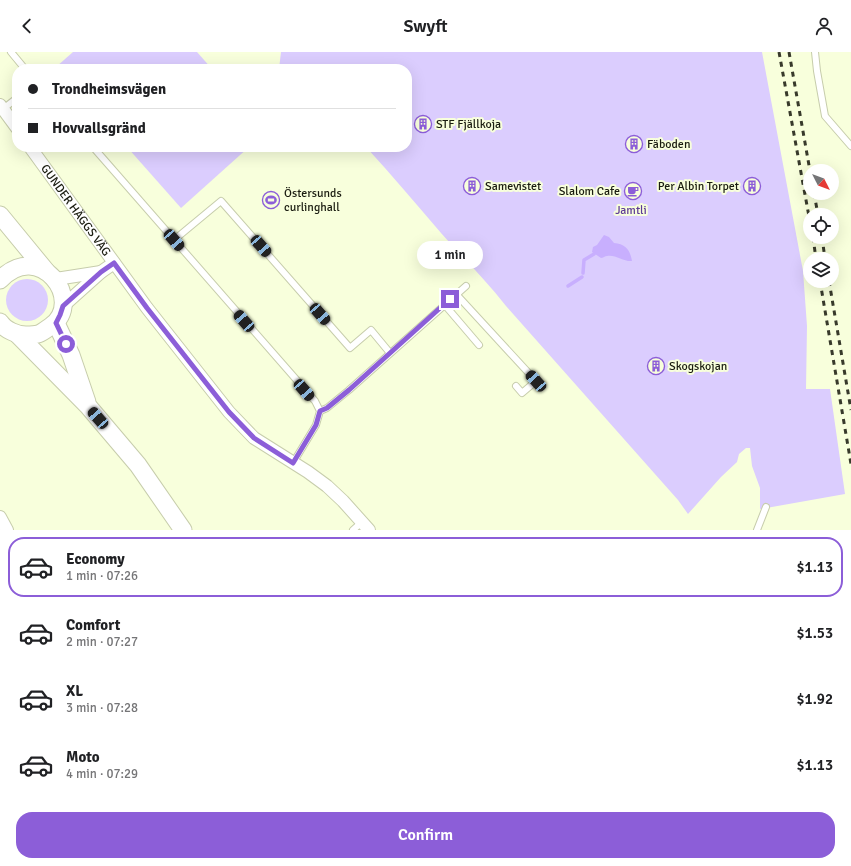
<!DOCTYPE html>
<html lang="en">
<head>
<meta charset="utf-8">
<style>
  :root { --surface:#fff; --page:#f2f2f2; --text:#202124; --muted:#757577; --line:#e0e0e0; --accent:#8c5ed8 }
  body { margin:0; font-family:Signika,sans-serif; background:var(--page); color:var(--text); height:100vh; display:flex; flex-direction:column; font-size:15px; white-space:nowrap }
  * { box-sizing:border-box; margin:0 }
  p { font-size:13px; color:var(--muted) }
  .icon { flex:none; width:22px; height:22px; fill:none; stroke:currentColor; stroke-width:2; stroke-linecap:round; stroke-linejoin:round }
  .map { position:relative; height:478px; overflow:hidden }
  .details { display:flex; flex-direction:column; background:var(--surface); flex:1 }
  .details>* { flex:none }
  .guide { position:absolute; left:12px; top:12px; width:400px; height:88px; border-radius:16px; box-shadow:0 4px 16px #0002; display:grid; align-content:center; height:88px; padding:0 16px; background:var(--surface) }
  .needle { width:26px; rotate:132deg }
  .controls { position:absolute; left:803px; top:112px; display:grid; gap:8px }
  .controls a { display:grid; place-items:center; width:36px; height:36px; border-radius:50%; background:var(--surface); box-shadow:0 4px 16px #0002; font-size:20px }
  .end { position:absolute; width:18px; height:18px; margin:-9px; border:5px solid #8c5ed8; background:#fff; box-shadow:0 0 0 2px #fff }
  .from { border-radius:50% }
  .bubble { position:absolute; height:28px; border-radius:14px; background:var(--surface); box-shadow:0 4px 16px #0002; font-size:13px; font-weight:600; line-height:28px; text-align:center }
  .car { position:absolute; width:12px; height:24px; margin:-12px -6px; border-radius:5px; box-shadow:0 0 3px 1px #0007; background:linear-gradient(#222 24%,#8ab4d8 0 40%,#222 0 76%,#8ab4d8 0 86%,#222 0) }
  .guide b { display:flex; align-items:center; gap:14px; height:38px; font-size:15px }
  .guide b+b { border-top:1px solid var(--line) }
  .guide i { width:10px; height:10px; background:var(--text) }
  ul { padding:7px 0 0; list-style:none }
  li { display:flex; align-items:center; gap:12px; height:60px; margin:0 8px 6px; padding:0 8px; border:2px solid transparent; border-radius:16px }
  li div { flex:1 }
  li b { display:block; font-size:15px }
  li em { font-style:normal; font-weight:600 }
  li.current { border-color:var(--accent) }
  li>.icon { width:36px; height:36px; stroke-width:1.5 }
  .cta { display:flex; gap:8px; margin-top:auto; padding:8px 16px }
  .cta a { flex:1; height:46px; border-radius:16px; background:var(--accent); color:#fff; font-size:16px; font-weight:600; line-height:46px; text-align:center }
  header { display:flex; justify-content:space-between; align-items:center; height:52px; padding:0 16px; background:var(--surface); font-size:18px; font-weight:600 }
  .map>svg:first-child { display:block }
</style>
</head>
<body>
<header><svg class="icon" aria-label="back" viewBox="0 0 24 24"><path d="M15 5l-7 7 7 7"/></svg>Swyft<svg class="icon" aria-label="person" viewBox="0 0 24 24"><circle cx="12" cy="8" r="4"/><path d="M4 21q1-7 8-7t8 7"/></svg></header>
<div class="map">
<svg width="851" height="478" viewBox="0 0 851 478">
  <rect width="100%" height="100%" fill="#f8ffdc"/>
  <g fill="#dbcdfe">
    <polygon points="73,0 197,0 212,17 58,17 56,15"/>
    <path d="M281 0H762L803 219 807 274 806 337H830L845 442 760 457V436L752 414 750 396H746L739 402 737 410 721 425 688 462 678 448 506 254C486 228 462 205 441 181 416 152 392 123 366 95H407V17H279Z"/>
    <polygon points="127,95 249,95 181,156"/>
    <circle cx="27" cy="248" r="21"/>
  </g>
  <path fill="#c8affe" d="M604 183 609 185 614 191C626 192 630 198 632 209 624 210 615 202 607 204 605 204 603 206 601 206L592 200 593 195 597 193Z"/>
  <g fill="none" stroke-linecap="round" stroke-linejoin="round">
    <g stroke="#c8affe" stroke-width="3.5">
      <polyline points="583,221 584,208 594,202"/>
      <polyline points="568,234 582,225"/>
    </g>
    <g stroke="#c7cdac" stroke-width="8">
      <g id="service">
        <polyline points="11,0 25,17"/>
        <polyline points="815,0 817,19 825,64 851,94"/>
        <polyline points="3,57 17,46"/>
        <polyline points="93,95 315,349 320,359 316,373 293,411"/>
        <polyline points="174,188 221,149 350,296 371,278 390,301"/>
        <polyline points="456,242 536,329 522,341 516,334"/>
        <polyline points="444,252 479,293"/>
        <polyline points="320,359 327,356 349,338 466,234"/>
        <polyline points="353,478 362,470"/>
        <polyline points="757,478 766,455"/>
      </g>
    </g>
    <g stroke="#c7cdac" stroke-width="14">
      <g id="minor">
        <polyline points="0,53 17,76"/>
        <path id="s1" d="M30 95 147 256 229 360 254 386 308 420 327 434 343 449 369 478"/>
        <polyline points="56,227 101,220"/>
        <polyline points="63,254 101,220 114,211"/>
        <polyline points="0,465 7,478"/>
      </g>
    </g>
    <g stroke="#c7cdac" stroke-width="19">
      <g id="secondary">
        <polyline points="0,163 46,219"/>
        <path d="M0 228C39 186 86 249 51 274 40 282 40 283 26 283 17 283 5 278 0 270"/>
        <polyline points="56,271 71,303 87,350"/>
        <polyline points="18,283 88,354 138,413 183,478"/>
      </g>
    </g>
    <use href="#service" stroke="#fff" stroke-width="6"/>
    <use href="#minor" stroke="#fff" stroke-width="12"/>
    <use href="#secondary" stroke="#fff" stroke-width="17"/>
    <g stroke="#383a2b" stroke-width="3" stroke-dasharray="5 5" stroke-linecap="butt">
      <polyline points="779,0 810,170"/>
      <polyline points="789,0 810,119"/>
      <polyline points="814,141 818,163"/>
      <polyline points="813,185 816,207"/>
      <polyline points="822,185 825,207"/>
      <polyline points="820,229 851,412"/>
      <polyline points="829,229 851,358"/>
    </g>
  </g>
  <g fill="none" stroke-linecap="round" stroke-linejoin="round">
    <polyline stroke="#8c5ed8" stroke-width="5" points="66,292 56,271 60,263 63,254 101,220 114,211 147,256 229,360 254,386 293,411 316,373 320,359 327,356 349,338 450,247"/>
  </g>
  <defs>
    <g id="building-ring" transform="scale(0.9)"><circle r="9.5" fill="#f8ffdc" stroke="#8c5ed8" stroke-width="1.5"/><path d="M-4-6H4V6H1V3H-1V6H-4ZM-2.5-4.3h1.7v1.8h-1.7ZM.8-4.3h1.7v1.8H.8ZM-2.5-1h1.7V.8h-1.7ZM.8-1h1.7V.8H.8Z" fill="#8c5ed8"/></g>
    <g id="cafe-ring" transform="scale(0.9)"><circle r="9.5" fill="#f8ffdc" stroke="#8c5ed8" stroke-width="1.5"/><path d="M-5.5-4.5H6V0H3Q3 3.5 0 3.5H-2.5Q-5.5 3.5-5.5 0ZM3-3.2v2h1.7v-2ZM-6 4.5H4V6H-6Z" fill="#8c5ed8"/></g>
    <g id="stadium-ring" transform="scale(0.9)"><circle r="9.5" fill="#f8ffdc" stroke="#8c5ed8" stroke-width="1.5"/><path d="M0-5a6.5 5 0 1 0 0 10a6.5 5 0 1 0 0-10ZM-3.5-1.8h7v3.6h-7Z" fill="#8c5ed8"/></g>
  </defs>
  <g fill-rule="evenodd">
    <use href="#building-ring" x="423" y="72"/>
    <use href="#building-ring" x="634" y="92"/>
    <use href="#building-ring" x="472" y="134"/>
    <use href="#building-ring" x="752" y="134"/>
    <use href="#cafe-ring" x="633" y="139"/>
    <use href="#stadium-ring" x="271" y="148"/>
    <use href="#building-ring" x="656" y="314"/>
  </g>
  <g text-anchor="middle" dominant-baseline="central" stroke-width="4" stroke-linejoin="round" paint-order="stroke">
    <g font-size="12" fill="#1a1c10" stroke="#f8ffdc" text-anchor="start">
      <text x="436" y="72">STF Fjällkoja</text>
      <text x="647" y="92">Fäboden</text>
      <text x="485" y="134">Samevistet</text>
      <text x="739" y="134" text-anchor="end">Per Albin Torpet</text>
      <text x="620" y="139" text-anchor="end">Slalom Cafe</text>
      <text x="284" y="141">Östersunds<tspan x="284" dy="14">curlinghall</tspan></text>
      <text x="669" y="314">Skogskojan</text>
    </g>
    <g font-size="12" fill="#1a1c10" stroke="#f8ffdc">
      <text stroke="none"><textPath href="#s1" startOffset="78">GUNDER HÄGGS VÄG</textPath></text>
    </g>
    <g font-size="12" fill="#5e3b95" stroke="#f8ffdc">
      <text x="631" y="158">Jamtli</text>
    </g>
  </g>
</svg>
<div class="controls">
<a><svg class="needle" viewBox="-14 -14 28 28"><path d="M0-13l5 13h-10z" fill="#e53935"/><path d="M0 13l5-13h-10z" fill="#757577"/></svg></a>
<a><svg class="icon" aria-label="locate" viewBox="0 0 24 24"><circle cx="12" cy="12" r="6"/><path d="M12 2v4M12 18v4M2 12h4M18 12h4"/></svg></a>
<a><svg class="icon" aria-label="layers" viewBox="0 0 24 24"><path d="M12 4l9 5-9 5-9-5zM3 14l9 5 9-5"/></svg></a>
</div>
<i class="end from" style="left:66px;top:292px"></i>
<i class="end" style="left:450px;top:247px"></i>
<div class="bubble" style="left:417px;top:189px;width:66px">1 min</div>
<i class="car" style="left:174px;top:188px;rotate:139deg"></i>
<i class="car" style="left:261px;top:194px;rotate:139deg"></i>
<i class="car" style="left:320px;top:262px;rotate:139deg"></i>
<i class="car" style="left:244px;top:269px;rotate:319deg"></i>
<i class="car" style="left:536px;top:329px;rotate:318deg"></i>
<i class="car" style="left:304px;top:338px;rotate:139deg"></i>
<i class="car" style="left:98px;top:366px;rotate:319deg"></i>
<div class="guide">
<b><i class="from"></i>Trondheimsvägen</b>
<b><i></i>Hovvallsgränd</b>
</div>
</div>
<section class="details">
<ul>
<li class="current"><svg class="icon" aria-label="car" viewBox="0 0 24 24"><path d="M5 17H2v-5l4-1 3-4h7l3 4 3 1v5h-3M9 17h6M6 11h13"/><circle cx="7" cy="17" r="2"/><circle cx="17" cy="17" r="2"/></svg><div><b>Economy</b><p>1 min · 07:26</p></div><em>$1.13</em></li>
<li><svg class="icon" aria-label="car" viewBox="0 0 24 24"><path d="M5 17H2v-5l4-1 3-4h7l3 4 3 1v5h-3M9 17h6M6 11h13"/><circle cx="7" cy="17" r="2"/><circle cx="17" cy="17" r="2"/></svg><div><b>Comfort</b><p>2 min · 07:27</p></div><em>$1.53</em></li>
<li><svg class="icon" aria-label="car" viewBox="0 0 24 24"><path d="M5 17H2v-5l4-1 3-4h7l3 4 3 1v5h-3M9 17h6M6 11h13"/><circle cx="7" cy="17" r="2"/><circle cx="17" cy="17" r="2"/></svg><div><b>XL</b><p>3 min · 07:28</p></div><em>$1.92</em></li>
<li><svg class="icon" aria-label="car" viewBox="0 0 24 24"><path d="M5 17H2v-5l4-1 3-4h7l3 4 3 1v5h-3M9 17h6M6 11h13"/><circle cx="7" cy="17" r="2"/><circle cx="17" cy="17" r="2"/></svg><div><b>Moto</b><p>4 min · 07:29</p></div><em>$1.13</em></li>
</ul>
<div class="cta"><a>Confirm</a></div>
</section>
</body>
</html>
